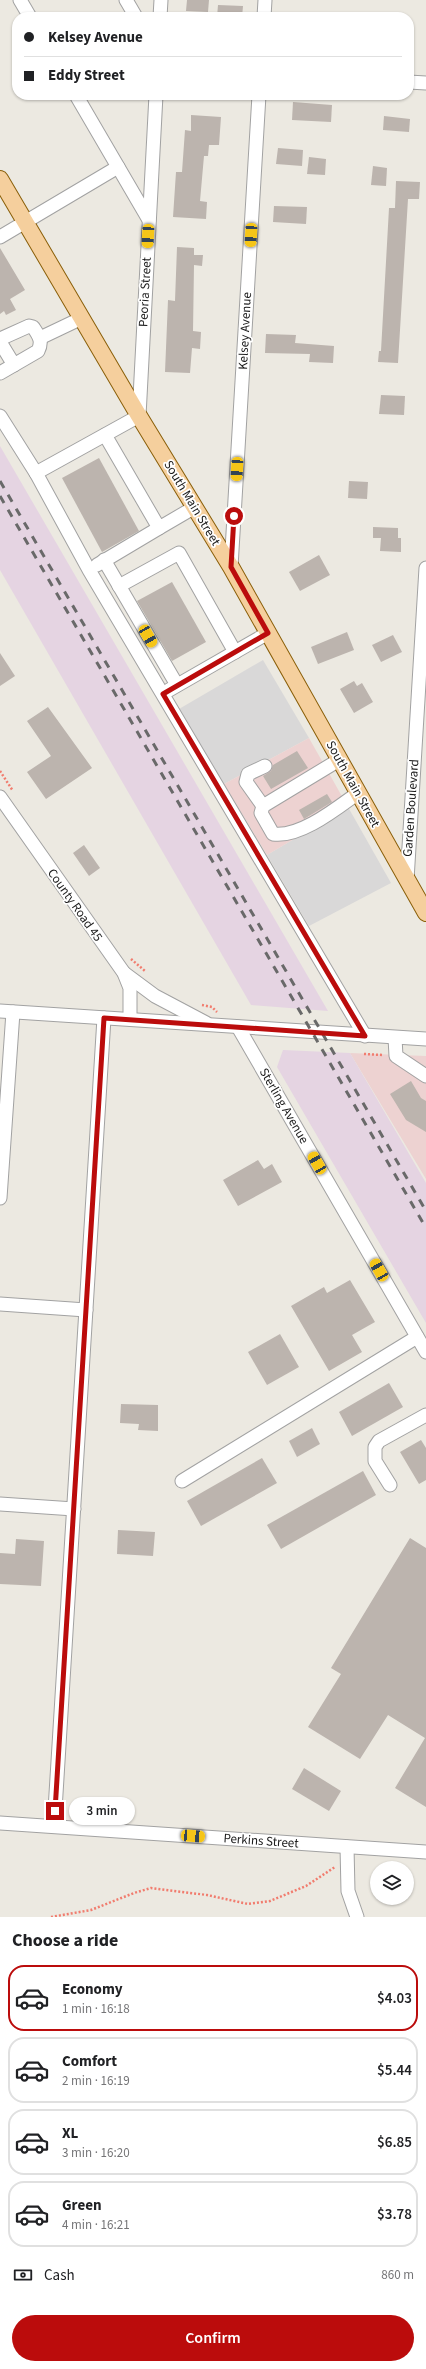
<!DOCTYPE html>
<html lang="en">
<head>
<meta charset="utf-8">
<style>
  :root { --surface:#fff; --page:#f2f2f2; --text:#202124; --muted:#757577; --line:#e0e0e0; --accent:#bb0c0c }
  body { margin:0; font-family:"Source Sans 3",sans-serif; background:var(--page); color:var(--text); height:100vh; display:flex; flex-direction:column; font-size:15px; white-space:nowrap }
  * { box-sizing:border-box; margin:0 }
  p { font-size:13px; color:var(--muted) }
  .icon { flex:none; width:22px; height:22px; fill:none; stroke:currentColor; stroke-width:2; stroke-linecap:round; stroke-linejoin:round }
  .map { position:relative; height:1917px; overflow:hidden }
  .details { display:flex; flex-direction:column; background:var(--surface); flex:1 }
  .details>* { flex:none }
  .top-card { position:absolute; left:12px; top:12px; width:402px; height:88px; border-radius:16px; box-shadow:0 1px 3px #0004; display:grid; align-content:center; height:88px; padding:0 12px; background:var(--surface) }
  .buttons { position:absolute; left:370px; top:1861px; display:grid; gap:8px }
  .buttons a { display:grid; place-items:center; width:44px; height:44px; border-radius:50%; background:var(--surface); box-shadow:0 1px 3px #0004; font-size:20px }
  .end { position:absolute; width:18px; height:18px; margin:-9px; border:5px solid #bb0c0c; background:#fff; box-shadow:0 0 0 2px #fff }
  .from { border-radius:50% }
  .bubble { position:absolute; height:28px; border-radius:14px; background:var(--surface); box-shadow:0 1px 3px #0004; font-size:13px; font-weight:600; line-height:28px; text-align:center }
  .car { position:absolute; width:12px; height:24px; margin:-12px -6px; border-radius:5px; box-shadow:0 0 3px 1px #0007; background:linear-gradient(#f5c518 24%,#345 0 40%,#f5c518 0 76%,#345 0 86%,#f5c518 0) }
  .top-card b { display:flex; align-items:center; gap:14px; height:38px; font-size:15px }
  .top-card b+b { border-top:1px solid var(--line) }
  .top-card i { width:10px; height:10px; background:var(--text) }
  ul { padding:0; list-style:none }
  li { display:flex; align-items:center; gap:12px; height:66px; margin:0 8px 6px; padding:0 4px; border:2px solid var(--line); border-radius:16px }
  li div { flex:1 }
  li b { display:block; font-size:15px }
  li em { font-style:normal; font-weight:600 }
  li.current { border-color:var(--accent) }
  li>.icon { width:36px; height:36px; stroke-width:1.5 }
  h2 { padding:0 12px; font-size:18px; line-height:48px }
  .pay { display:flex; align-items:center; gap:10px; height:44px; padding:0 12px; font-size:15px }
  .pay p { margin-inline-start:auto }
  .cta { display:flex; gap:8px; margin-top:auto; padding:8px 12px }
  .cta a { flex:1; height:46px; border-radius:24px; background:var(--accent); color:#fff; font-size:16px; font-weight:600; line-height:46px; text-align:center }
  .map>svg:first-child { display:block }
</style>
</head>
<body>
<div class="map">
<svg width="426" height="1917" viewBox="0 0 426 1917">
  <rect width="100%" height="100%" fill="#ece9e1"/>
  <g fill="#d9d8d8">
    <polygon points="263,660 309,738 224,784 179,709"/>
    <polygon points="348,807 391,883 309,926 267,855"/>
  </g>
  <g fill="#edd2d1">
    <polygon points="309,738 348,807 267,855 224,784"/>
    <polygon points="350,1053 426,1056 426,1179"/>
  </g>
  <g fill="#e5d4e2">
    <polygon points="0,446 328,1011 251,1005 0,570"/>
    <polygon points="283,1050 350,1053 426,1183 426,1323 277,1067"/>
  </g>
  <g fill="#bcb4ae">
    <polygon points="187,0 209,0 208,12 186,11"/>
    <polygon points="218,5 243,6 242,17 217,17"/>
    <polygon points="293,102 332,105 331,122 292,120"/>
    <polygon points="191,115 221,117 219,145 209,145 208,156 204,156 200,201 207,202 206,219 173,217 176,172 182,172 185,130 191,131"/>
    <polygon points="384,116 410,119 409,132 383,130"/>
    <polygon points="278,148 303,150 302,166 276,164"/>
    <polygon points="309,157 326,159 325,175 307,174"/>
    <polygon points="373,166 387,168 386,186 371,185"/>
    <polygon points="396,181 420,182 419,199 408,199 398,363 378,362 379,351 381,351 389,208 395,208"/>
    <polygon points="274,206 307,207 306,224 273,222"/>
    <polygon points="177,247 194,248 194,255 203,255 202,266 194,265 193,331 201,332 200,349 192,348 190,373 165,372 168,300 175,301"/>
    <polygon points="0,248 25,290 10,299 16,310 6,315 4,311 0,314"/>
    <polygon points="266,334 296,335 295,343 334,346 333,363 309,362 310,354 265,353"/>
    <polygon points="381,395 405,396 404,415 379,414"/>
    <polygon points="99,458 139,531 102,552 62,478"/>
    <polygon points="349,481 368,482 367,499 348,498"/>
    <polygon points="373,527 398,528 398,538 401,538 401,552 380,551 381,538 373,538"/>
    <polygon points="319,555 330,575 300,591 289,572"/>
    <polygon points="172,582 206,642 172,661 137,601"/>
    <polygon points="347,632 354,650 318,664 311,647"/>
    <polygon points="393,635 402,652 381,662 372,645"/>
    <polygon points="0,653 15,676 0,686"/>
    <polygon points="354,681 357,686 362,683 373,702 354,713 340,689"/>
    <polygon points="48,707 92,768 46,799 27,772 51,756 27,721"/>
    <polygon points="297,751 308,768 271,789 263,776 271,771 273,765"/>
    <polygon points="327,794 332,802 304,819 299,810"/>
    <polygon points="84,845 100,868 89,876 73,853"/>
    <polygon points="411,1081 421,1098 426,1101 426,1132 406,1120 390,1094"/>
    <polygon points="258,1160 264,1169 272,1164 282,1182 238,1206 223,1180"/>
    <polygon points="350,1280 375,1322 352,1335 362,1352 329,1371 291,1306 324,1287 327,1293"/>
    <polygon points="280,1334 299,1367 267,1385 248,1352"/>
    <polygon points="389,1383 403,1407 352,1436 339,1412"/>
    <polygon points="121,1404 158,1405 158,1431 138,1430 139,1424 120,1423"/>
    <polygon points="312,1428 320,1444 297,1457 289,1441"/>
    <polygon points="421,1440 426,1448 426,1480 419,1484 400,1452"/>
    <polygon points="262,1458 277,1483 201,1526 187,1501"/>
    <polygon points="363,1471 376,1495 281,1549 267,1525"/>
    <polygon points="118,1530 155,1532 153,1556 117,1554"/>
    <polygon points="410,1538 426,1548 426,1807 395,1788 425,1738 388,1715 360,1759 308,1727 341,1674 331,1668"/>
    <polygon points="16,1539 44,1541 41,1586 0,1584 0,1553 15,1554"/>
    <polygon points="304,1768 341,1791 329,1811 292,1789"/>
  </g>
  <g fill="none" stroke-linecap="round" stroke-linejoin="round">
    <g stroke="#a2a2a2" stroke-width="15">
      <g id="minor">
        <polyline points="20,0 30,17"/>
        <polyline points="126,0 136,17"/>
        <polyline points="160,17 161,0"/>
        <polyline points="264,17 265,0"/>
        <polyline points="409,82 426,83"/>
        <polyline points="76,95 149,220"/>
        <polyline points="0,237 118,167"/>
        <polyline points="40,338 82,318"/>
        <path d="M0 339 29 326 33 327C39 336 43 341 38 351L0 373"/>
        <polyline points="0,342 14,365"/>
        <polyline points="0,416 36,473 89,570 365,1036"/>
        <polyline points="105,435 159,528 195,507"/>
        <polyline points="36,473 139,416 156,95"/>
        <polyline points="104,560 177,685"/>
        <polyline points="97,565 159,528"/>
        <polyline points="231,567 259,95"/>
        <polyline points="119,586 179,553 235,652"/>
        <polyline points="169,690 268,633"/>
        <path d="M339 760 263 806 261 813 273 834C300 838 337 808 358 793"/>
        <polyline points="0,797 124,973 130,988 130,1019"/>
        <polyline points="263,806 246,782 248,774 265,766"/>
        <polyline points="407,880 426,568"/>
        <polyline points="124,973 155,996 206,1023"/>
        <polyline points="0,1011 426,1039"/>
        <polyline points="238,1027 426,1352"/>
        <polyline points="395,1038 396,1056 426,1076"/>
        <polyline points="0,1198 13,1012"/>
        <polyline points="0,1304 86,1310"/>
        <polyline points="182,1481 417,1337"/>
        <polyline points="390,1485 375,1461 375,1447 379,1441 426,1415"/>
        <polyline points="0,1504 74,1509"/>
        <polyline points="0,1823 426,1852"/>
        <polyline points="54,1826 104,1018"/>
        <polyline points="347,1847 348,1891 357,1917"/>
      </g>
    </g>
    <g stroke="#8a5f09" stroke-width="18">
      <polyline id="major" points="0,179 139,416 231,567 426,913"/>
    </g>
    <g stroke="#f17c6e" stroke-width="2.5" stroke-dasharray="2 2" stroke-linecap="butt">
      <polyline points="0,771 13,791"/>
      <polyline points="131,959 145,971"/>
      <polyline points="202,1005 212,1007 217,1012"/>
      <polyline points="364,1054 383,1055"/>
      <polyline points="51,1917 91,1910 134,1893 151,1888 207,1895 248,1904 270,1901 306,1886 335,1867"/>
    </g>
    <use href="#minor" stroke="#fff" stroke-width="13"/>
    <use href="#major" stroke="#f5cf9d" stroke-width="16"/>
    <g stroke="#696969" stroke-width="3" stroke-dasharray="8 8" stroke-linecap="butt">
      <polyline points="0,481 426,1211"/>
      <polyline points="0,496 426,1228"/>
    </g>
  </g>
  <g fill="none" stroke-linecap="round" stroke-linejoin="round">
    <polyline stroke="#bb0c0c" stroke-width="5" points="55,1811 104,1018 365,1036 163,694 268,633 231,567 234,516"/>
  </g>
  <g text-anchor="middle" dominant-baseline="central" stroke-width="3.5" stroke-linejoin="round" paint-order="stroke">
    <g font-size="13" fill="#1b1b1b" stroke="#fff">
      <text transform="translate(145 292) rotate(-87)">Peoria Street</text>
      <text transform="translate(245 331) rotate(-87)">Kelsey Avenue</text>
      <text transform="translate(192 503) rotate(59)">South Main Street</text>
      <text transform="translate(353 784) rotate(61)">South Main Street</text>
      <text transform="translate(411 808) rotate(-86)">Garden Boulevard</text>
      <text transform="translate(75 905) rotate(55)">County Road 45</text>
      <text transform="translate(284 1106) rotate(60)">Sterling Avenue</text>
      <text transform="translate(261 1841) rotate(4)">Perkins Street</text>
    </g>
  </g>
</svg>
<div class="buttons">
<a><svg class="icon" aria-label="layers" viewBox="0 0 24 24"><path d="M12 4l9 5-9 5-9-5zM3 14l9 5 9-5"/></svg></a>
</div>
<i class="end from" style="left:234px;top:516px"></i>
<i class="end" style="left:55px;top:1811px"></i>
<div class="bubble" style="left:69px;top:1797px;width:66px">3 min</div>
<i class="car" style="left:251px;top:235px;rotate:183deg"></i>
<i class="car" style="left:148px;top:236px;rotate:183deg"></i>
<i class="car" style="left:237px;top:469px;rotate:183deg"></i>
<i class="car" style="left:148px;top:636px;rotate:150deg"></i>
<i class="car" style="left:317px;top:1163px;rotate:330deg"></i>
<i class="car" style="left:379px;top:1270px;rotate:330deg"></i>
<i class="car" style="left:193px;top:1836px;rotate:94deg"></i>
<div class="top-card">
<b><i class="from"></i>Kelsey Avenue</b>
<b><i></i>Eddy Street</b>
</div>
</div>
<section class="details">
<h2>Choose a ride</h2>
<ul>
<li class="current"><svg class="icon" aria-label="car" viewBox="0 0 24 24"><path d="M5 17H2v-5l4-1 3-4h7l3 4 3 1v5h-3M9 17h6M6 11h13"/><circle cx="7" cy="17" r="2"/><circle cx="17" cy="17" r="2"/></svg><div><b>Economy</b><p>1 min · 16:18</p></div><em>$4.03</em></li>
<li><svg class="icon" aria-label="car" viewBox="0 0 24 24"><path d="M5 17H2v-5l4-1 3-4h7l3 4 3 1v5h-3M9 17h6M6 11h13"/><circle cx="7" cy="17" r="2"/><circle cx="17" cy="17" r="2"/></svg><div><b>Comfort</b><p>2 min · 16:19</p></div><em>$5.44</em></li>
<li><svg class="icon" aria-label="car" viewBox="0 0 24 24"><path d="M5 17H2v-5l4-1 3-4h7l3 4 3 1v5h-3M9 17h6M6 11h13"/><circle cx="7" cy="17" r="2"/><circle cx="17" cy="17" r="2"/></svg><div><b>XL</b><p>3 min · 16:20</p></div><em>$6.85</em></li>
<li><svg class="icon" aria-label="car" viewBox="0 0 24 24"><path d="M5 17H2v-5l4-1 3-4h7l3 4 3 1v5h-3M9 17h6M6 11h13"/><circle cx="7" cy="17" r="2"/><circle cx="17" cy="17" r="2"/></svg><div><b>Green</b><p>4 min · 16:21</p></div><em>$3.78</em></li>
</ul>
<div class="pay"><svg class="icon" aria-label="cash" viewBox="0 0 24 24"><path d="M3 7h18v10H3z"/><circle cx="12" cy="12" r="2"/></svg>Cash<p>860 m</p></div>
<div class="cta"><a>Confirm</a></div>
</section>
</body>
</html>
